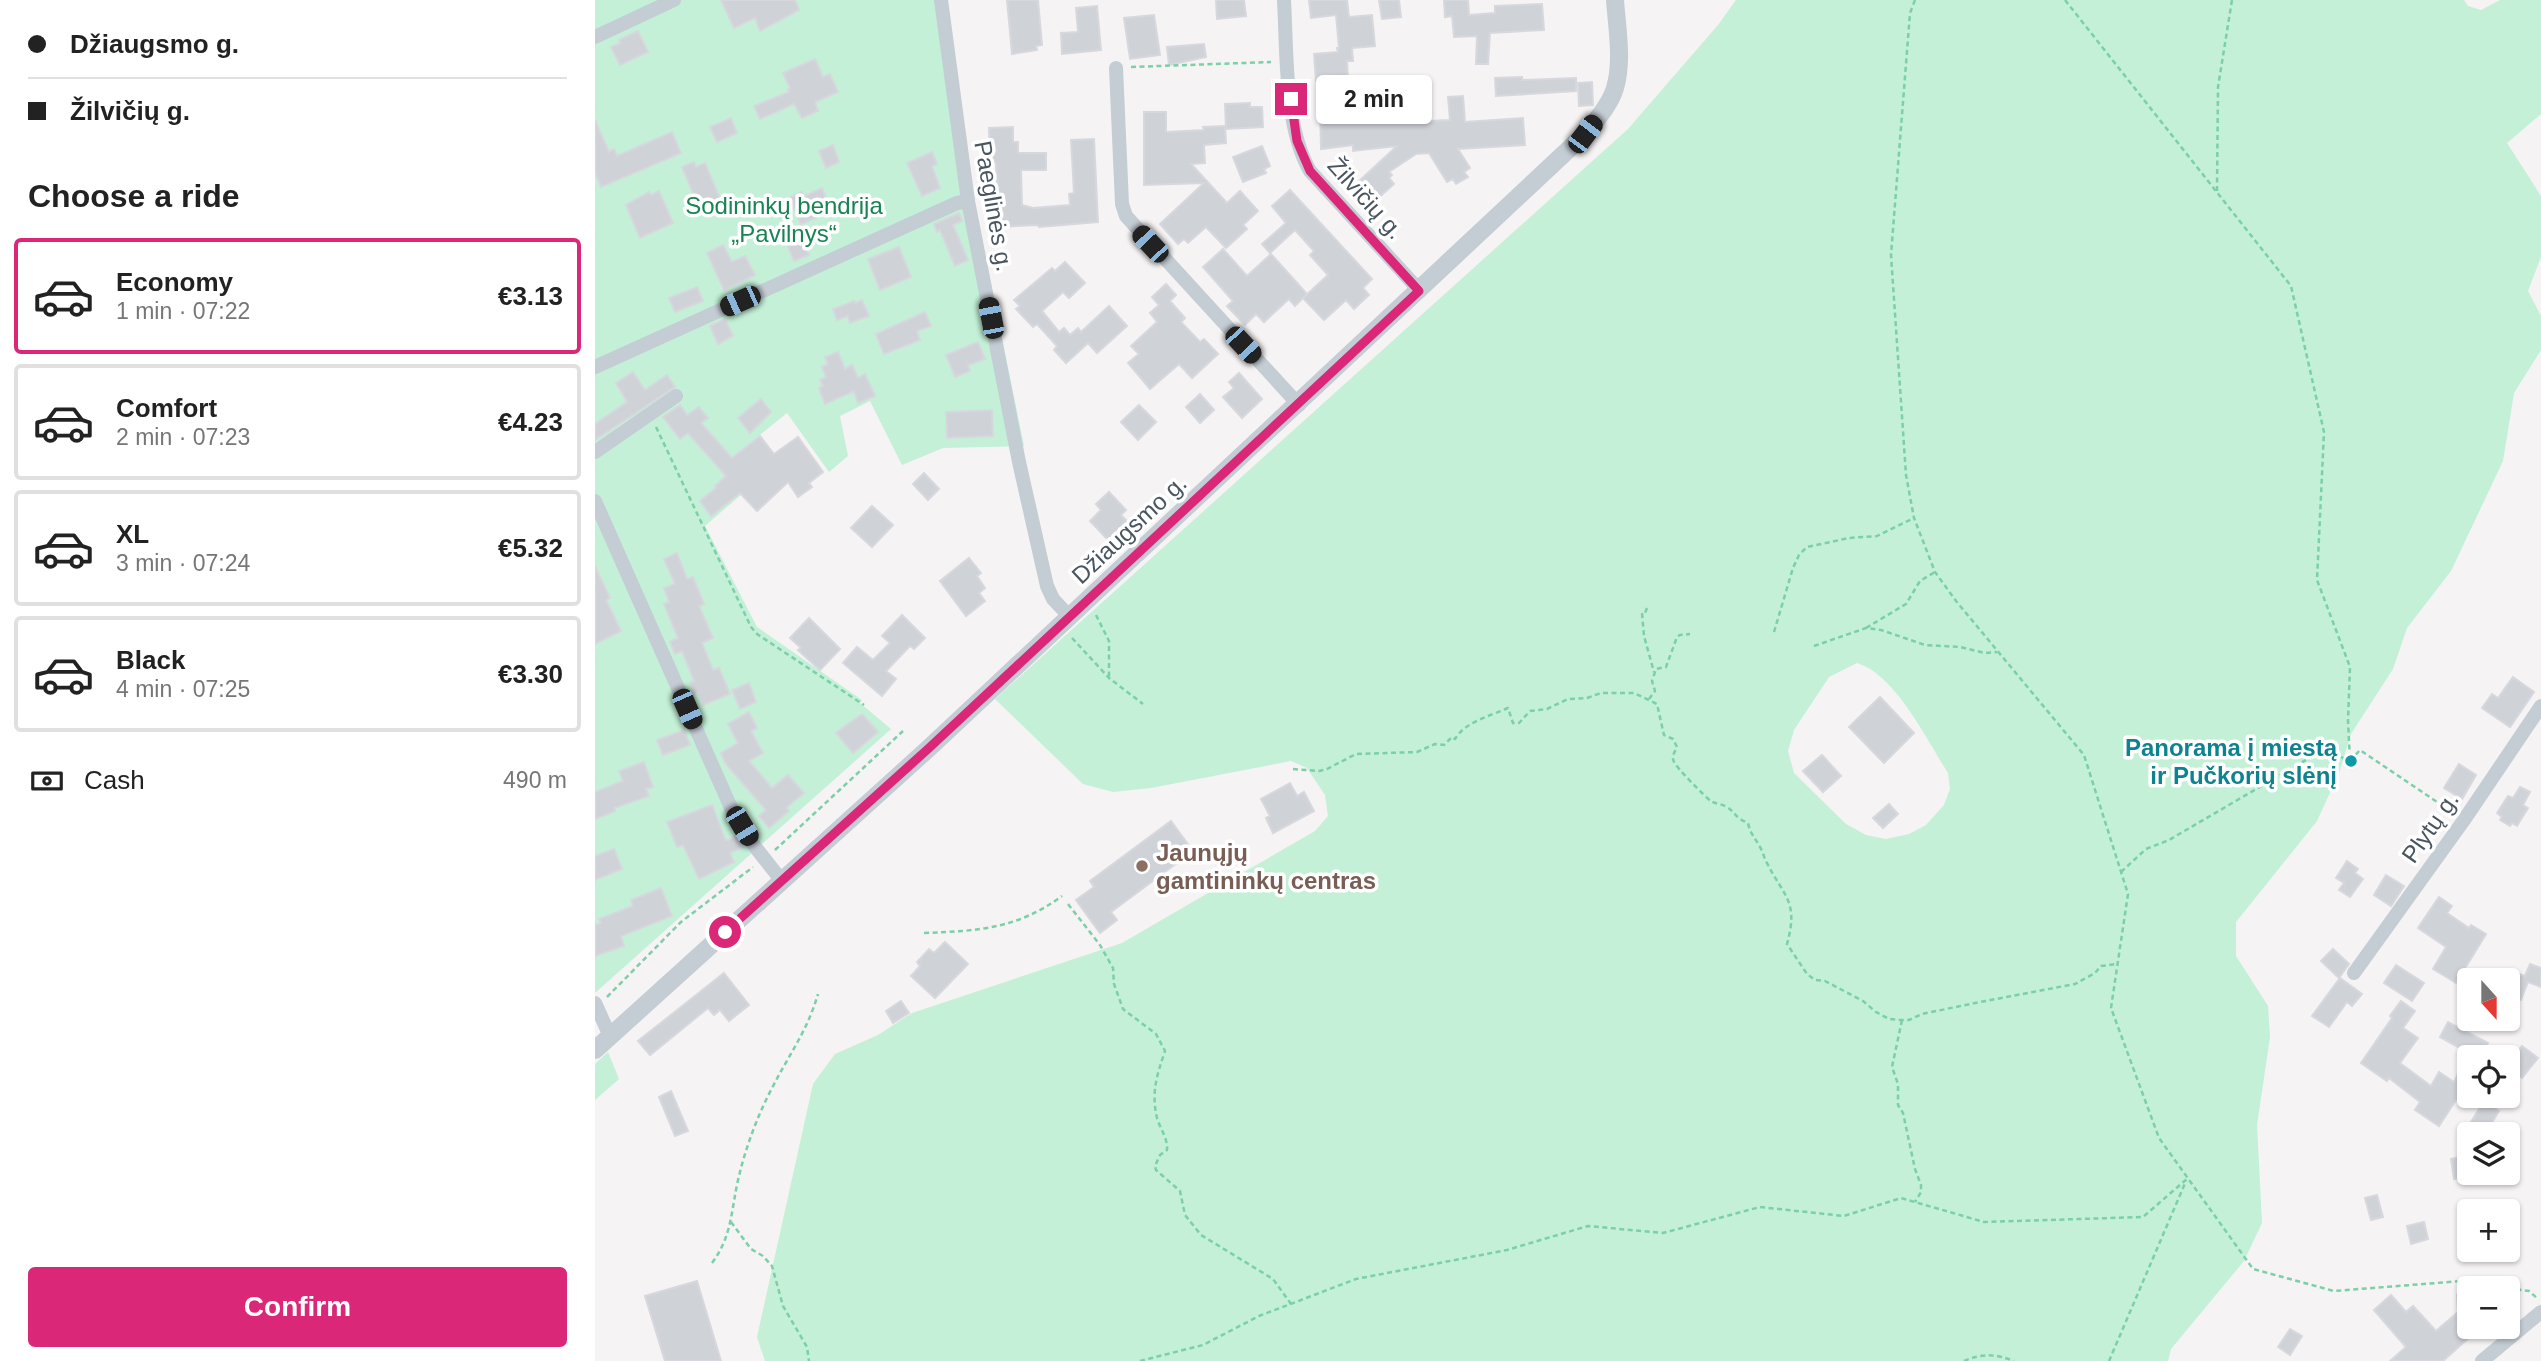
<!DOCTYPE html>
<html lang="en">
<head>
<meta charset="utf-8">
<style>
  :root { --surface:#fff; --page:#f2f2f2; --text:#222; --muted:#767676; --line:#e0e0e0; --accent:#db2777 }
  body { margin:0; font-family:Arial,sans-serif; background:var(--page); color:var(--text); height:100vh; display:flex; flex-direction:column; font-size:26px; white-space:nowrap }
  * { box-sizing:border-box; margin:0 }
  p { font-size:23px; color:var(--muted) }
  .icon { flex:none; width:38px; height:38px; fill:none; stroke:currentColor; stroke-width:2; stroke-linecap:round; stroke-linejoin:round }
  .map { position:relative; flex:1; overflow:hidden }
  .panel { display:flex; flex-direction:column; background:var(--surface); width:595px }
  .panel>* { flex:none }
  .banner { display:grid; align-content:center; height:154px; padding:0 28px; background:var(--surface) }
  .needle { width:46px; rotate:159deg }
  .controls { position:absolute; left:1862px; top:968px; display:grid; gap:14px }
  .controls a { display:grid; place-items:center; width:63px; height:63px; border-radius:7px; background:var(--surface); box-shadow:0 2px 5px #0004; font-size:35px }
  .end { position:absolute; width:32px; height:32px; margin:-16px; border:9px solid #db2777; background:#fff; box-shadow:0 0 0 4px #fff }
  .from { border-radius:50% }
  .bubble { position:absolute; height:49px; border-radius:7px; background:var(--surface); box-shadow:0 2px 5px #0004; font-size:23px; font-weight:800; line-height:49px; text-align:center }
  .car { position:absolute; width:21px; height:42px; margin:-21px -10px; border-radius:9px; box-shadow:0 0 5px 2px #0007; background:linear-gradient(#222 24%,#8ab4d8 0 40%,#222 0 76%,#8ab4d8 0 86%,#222 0) }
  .banner b { display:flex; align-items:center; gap:24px; height:66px; font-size:26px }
  .banner b+b { border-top:2px solid var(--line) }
  .banner i { width:18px; height:18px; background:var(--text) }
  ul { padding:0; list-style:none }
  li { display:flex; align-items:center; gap:21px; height:116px; margin:0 14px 10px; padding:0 14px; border:4px solid var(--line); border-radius:7px }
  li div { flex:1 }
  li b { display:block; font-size:26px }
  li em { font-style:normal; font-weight:800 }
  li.selected { border-color:var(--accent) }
  li>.icon { width:63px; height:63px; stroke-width:1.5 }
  h2 { padding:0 28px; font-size:32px; line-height:84px }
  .pay { display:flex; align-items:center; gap:18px; height:77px; padding:0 28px; font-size:26px }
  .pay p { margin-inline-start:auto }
  .primary-button { display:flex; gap:14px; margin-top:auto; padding:14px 28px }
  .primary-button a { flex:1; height:80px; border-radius:7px; background:var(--accent); color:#fff; font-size:28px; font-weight:800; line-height:80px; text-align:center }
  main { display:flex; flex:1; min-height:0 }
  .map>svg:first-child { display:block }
</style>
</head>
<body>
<main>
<section class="panel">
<div class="banner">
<b><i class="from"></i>Džiaugsmo g.</b>
<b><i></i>Žilvičių g.</b>
</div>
<h2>Choose a ride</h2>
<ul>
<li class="selected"><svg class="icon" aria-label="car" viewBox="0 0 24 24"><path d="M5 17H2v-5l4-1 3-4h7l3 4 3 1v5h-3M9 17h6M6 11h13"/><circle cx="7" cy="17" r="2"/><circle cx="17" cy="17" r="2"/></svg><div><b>Economy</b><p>1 min · 07:22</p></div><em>€3.13</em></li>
<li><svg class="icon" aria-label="car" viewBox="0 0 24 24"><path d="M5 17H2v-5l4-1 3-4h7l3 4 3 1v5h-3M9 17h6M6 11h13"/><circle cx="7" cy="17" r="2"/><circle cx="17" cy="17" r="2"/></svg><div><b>Comfort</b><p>2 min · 07:23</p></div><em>€4.23</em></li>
<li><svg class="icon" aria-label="car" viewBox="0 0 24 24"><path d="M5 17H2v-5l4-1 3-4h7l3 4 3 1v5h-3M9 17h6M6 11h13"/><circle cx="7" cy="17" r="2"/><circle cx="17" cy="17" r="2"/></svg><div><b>XL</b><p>3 min · 07:24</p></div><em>€5.32</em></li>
<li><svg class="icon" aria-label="car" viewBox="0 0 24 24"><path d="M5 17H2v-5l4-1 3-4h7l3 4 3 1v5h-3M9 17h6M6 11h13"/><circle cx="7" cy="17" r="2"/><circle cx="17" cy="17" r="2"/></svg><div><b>Black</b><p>4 min · 07:25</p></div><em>€3.30</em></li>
</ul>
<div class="pay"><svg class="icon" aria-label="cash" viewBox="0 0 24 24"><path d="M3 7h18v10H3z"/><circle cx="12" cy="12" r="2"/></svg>Cash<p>490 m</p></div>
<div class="primary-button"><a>Confirm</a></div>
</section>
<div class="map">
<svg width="1946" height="1361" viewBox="0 0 1946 1361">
  <rect width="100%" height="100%" fill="#f5f3f3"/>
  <g fill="#c3f0d7" fill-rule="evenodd">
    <polygon points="0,0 350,0 376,186 429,446 348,448 307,465 275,401 245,416 253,456 234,472 192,413 125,467 148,493 110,526 162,627 267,700 265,703 296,729 0,993"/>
    <path d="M1141 0H1869L1873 6 1886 10 1905 0H1946V114L1912 143 1946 196V257L1933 291 1946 316V350L1919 393 1908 461 1856 571 1812 628 1798 669 1756 734 1744 773 1722 821 1641 922V956L1673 1006 1675 1037 1662 1125 1667 1223 1649 1261 1576 1349 1573 1361H170L162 1337 218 1084 240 1054 283 1035 317 1013 527 943 720 831 733 816 730 795 712 768 696 761 556 788 518 792 488 784 400 699 1033 129 1123 25ZM1262 663C1300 674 1332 740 1353 773L1355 789 1349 805 1331 825 1314 834 1291 839 1271 835 1251 824 1199 773 1193 751 1199 730 1234 677Z"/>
    <polygon points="13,1052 24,1079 0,1100 0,1064"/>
  </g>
  <g fill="#cfd2d7" stroke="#d7d8de" stroke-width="2">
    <polygon points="126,0 200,0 204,10 165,31 160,18 139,28"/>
    <polygon points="412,0 443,0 447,45 441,46 442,50 417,54"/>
    <polygon points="621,0 649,0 651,16 622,19"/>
    <polygon points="714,0 752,0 754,17 777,15 780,46 757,48 758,61 752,61 753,78 721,81 719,54 743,52 742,48 744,48 741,15 716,18"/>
    <polygon points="784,0 804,0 806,17 787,19"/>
    <polygon points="849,0 873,0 874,15 900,13 900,6 947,4 949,30 895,33 893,64 881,64 882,36 859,37 857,16 850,17"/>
    <polygon points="502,6 506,50 467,54 466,33 483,32 481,8"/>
    <polygon points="559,15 565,55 535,59 529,18"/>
    <polygon points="43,31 53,52 25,65 16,47 26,43 24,40"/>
    <polygon points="609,44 611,57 574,65 572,47"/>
    <polygon points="220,59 228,77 235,74 243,92 220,102 223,111 207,118 199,104 165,119 159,106 194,92 193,89 195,88 188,73"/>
    <polygon points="927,77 927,80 981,78 981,91 901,96 900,78"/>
    <polygon points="997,82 998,105 984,106 983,83"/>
    <polygon points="868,96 870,122 928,118 930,145 863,149 875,168 869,172 873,177 861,184 858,179 852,182 834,153 821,154 794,172 797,175 794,178 799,184 781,200 764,181 802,146 758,151 758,145 726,149 725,104 758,103 759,114 781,111 782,122 808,118 808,122 855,120 853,97"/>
    <polygon points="655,103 655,107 667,107 668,127 631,129 630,104"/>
    <polygon points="549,112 571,112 571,132 609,130 608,127 630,126 631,143 609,145 610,163 596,164 632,203 645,191 663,211 648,225 652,229 631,248 611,227 593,243 589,239 583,244 565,224 609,183 549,185"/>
    <polygon points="136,118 142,133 122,142 115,127"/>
    <polygon points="0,120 14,152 19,149 22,156 77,132 86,153 6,187 0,173"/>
    <polygon points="418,127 418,142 423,142 423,153 451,153 451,170 426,170 427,205 438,208 475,205 474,194 479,193 476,140 499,139 503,222 444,227 443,225 403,227 401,163 395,163 394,128"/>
    <polygon points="238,145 244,162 231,168 224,151"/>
    <polygon points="667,146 675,166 669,169 671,173 648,182 638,157"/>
    <polygon points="337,152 342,164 337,166 345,188 327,196 312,163"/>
    <polygon points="99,162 101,167 110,163 127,203 106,212 87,167"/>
    <polygon points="227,188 234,205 226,208 229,214 206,224 194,198 207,192 209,196"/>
    <polygon points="695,190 777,279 768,288 774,295 759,309 751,300 729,320 708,298 733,275 715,255 719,251 700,230 675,253 667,244 691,223 677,206"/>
    <polygon points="64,191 78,223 45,238 31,205 54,192 56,195"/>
    <polygon points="364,213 367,221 358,225 373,260 360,266 345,230 342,232 339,224"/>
    <polygon points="207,240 214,255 199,261 193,246"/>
    <polygon points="128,245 137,262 150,256 160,275 129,290 112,253"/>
    <polygon points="304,247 316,277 285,290 273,259"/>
    <polygon points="628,249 652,276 676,254 712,294 700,306 694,299 669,322 661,314 650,325 632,306 638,301 608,267"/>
    <polygon points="470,262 490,283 474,298 468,292 447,311 464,332 469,328 475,335 483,328 486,332 514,306 532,326 502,353 493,343 471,363 459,350 462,346 442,324 438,327 421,309 425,306 419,300 457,268 460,271"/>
    <polygon points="571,284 581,295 575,301 590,318 586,322 605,342 609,339 623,354 597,378 584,364 555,389 533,363 544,354 536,346 562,322 555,313 564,305 557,297"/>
    <polygon points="102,287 108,301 80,312 74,298"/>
    <polygon points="267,300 274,316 255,323 253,316 242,320 238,309 259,301 260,303"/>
    <polygon points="330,312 336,326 322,331 325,340 289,354 281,334"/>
    <polygon points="130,319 138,336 123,344 115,326"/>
    <polygon points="383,342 390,359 373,365 375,371 360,377 351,355"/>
    <polygon points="243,352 250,369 257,365 263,378 270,374 280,396 263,403 259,391 230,404 224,388 228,386 225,380 231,377 227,367 233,364 230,357"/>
    <polygon points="38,372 50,390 72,375 80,387 0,440 0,424 32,402 21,383"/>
    <polygon points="644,373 667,399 647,418 628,397 639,388 634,382"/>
    <polygon points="605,394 619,410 605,423 591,407"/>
    <polygon points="166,399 176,412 155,433 143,418"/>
    <polygon points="85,405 92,415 104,407 113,418 106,423 137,458 165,436 179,454 203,437 228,472 214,483 217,487 203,497 193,482 162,511 145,493 116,516 105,501 121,488 120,486 131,476 93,433 85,439 68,417"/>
    <polygon points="544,405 561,422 543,440 526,422"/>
    <polygon points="397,410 398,436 352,438 351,412"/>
    <polygon points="329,473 344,489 333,500 318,484"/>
    <polygon points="514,492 531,510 526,515 534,523 515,542 495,521 506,510 501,504"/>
    <polygon points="277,506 298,525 277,547 256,528"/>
    <polygon points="82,553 92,579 98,577 109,604 104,606 118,638 107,643 118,670 124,668 135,694 108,705 103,692 99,694 95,682 99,681 87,651 80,654 75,642 83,638 69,604 74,602 69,588 80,584 69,559"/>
    <polygon points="374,558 386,573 382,576 390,588 384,593 390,601 371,616 345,581"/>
    <polygon points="0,566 15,598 11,600 26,631 0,644"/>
    <polygon points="307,615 330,638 319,649 315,646 291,671 301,679 287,696 248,663 262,647 278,660 295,643 287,636"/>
    <polygon points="214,618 245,649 225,670 203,650 206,648 195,638"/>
    <polygon points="1918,677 1939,692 1915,727 1887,708 1897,694 1903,698"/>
    <polygon points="154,683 161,702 145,709 137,690"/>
    <polygon points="1285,697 1319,733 1289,763 1254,727"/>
    <polygon points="154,712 162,728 156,731 168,753 154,761 177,788 193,775 209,793 191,808 194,811 174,828 164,816 171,810 130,763 126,753 143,743 133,724"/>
    <polygon points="267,714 283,732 258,753 241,733"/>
    <polygon points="89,730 95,745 68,755 62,740"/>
    <polygon points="1227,755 1246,776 1228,792 1208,771"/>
    <polygon points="49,762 58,787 51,789 54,796 19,808 20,811 0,819 0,792 28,781 24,771"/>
    <polygon points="1864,764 1881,775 1867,799 1849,788"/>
    <polygon points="695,783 702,796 709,792 719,811 678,833 671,818 675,816 666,799"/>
    <polygon points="1925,787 1935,792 1928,805 1933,808 1922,826 1917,823 1915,826 1905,820 1907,817 1902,813 1913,796 1918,798"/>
    <polygon points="1294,804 1303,814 1288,828 1278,818"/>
    <polygon points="117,805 131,841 141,836 148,847 135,853 139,862 104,879 88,845 82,847 72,822"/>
    <polygon points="576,821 598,851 516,912 522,920 505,933 481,900 499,887 495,881"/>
    <polygon points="19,849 27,869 0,880 0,856"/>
    <polygon points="1752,861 1763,869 1760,873 1768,879 1755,897 1744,890 1749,883 1741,878"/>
    <polygon points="1791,875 1809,886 1796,906 1779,895"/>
    <polygon points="66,888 77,916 26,936 29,946 0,956 0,925 6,923 4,919 38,906 36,900"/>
    <polygon points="1844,897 1857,906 1852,913 1874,928 1876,925 1891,934 1861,983 1838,969 1851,947 1823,928"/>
    <polygon points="350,942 373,964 340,998 316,976 325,966 322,962 334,949 339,953"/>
    <polygon points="1738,949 1754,964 1744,978 1726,961"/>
    <polygon points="1935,964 1946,968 1946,987 1933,982 1926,1000 1913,994 1919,972 1930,976"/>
    <polygon points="1801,965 1829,983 1817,1001 1789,983"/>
    <polygon points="129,973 154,1005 134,1021 125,1010 119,1015 113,1008 55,1055 43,1041"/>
    <polygon points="1745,978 1767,994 1757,1006 1752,1002 1734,1027 1717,1016"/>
    <polygon points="306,1001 314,1013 298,1023 291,1011"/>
    <polygon points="1806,1001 1820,1011 1808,1028 1823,1038 1805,1063 1836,1086 1844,1072 1859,1082 1874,1053 1845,1037 1853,1022 1893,1043 1886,1057 1874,1057 1874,1080 1844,1126 1820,1110 1825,1102 1794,1078 1792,1081 1766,1063 1797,1018 1795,1016"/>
    <polygon points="1927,1046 1943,1058 1927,1078 1913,1068 1913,1065"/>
    <polygon points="76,1091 93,1131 80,1136 64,1097"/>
    <polygon points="1889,1101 1904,1111 1891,1132 1876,1122"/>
    <polygon points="1869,1156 1870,1160 1874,1160 1874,1176 1859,1179 1856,1159"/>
    <polygon points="1782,1195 1788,1217 1776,1220 1770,1198"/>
    <polygon points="1829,1222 1833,1239 1816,1244 1812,1226"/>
    <polygon points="102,1281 126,1361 70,1361 50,1296"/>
    <polygon points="1874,1294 1874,1326 1887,1326 1848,1361 1795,1361 1811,1347 1779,1310 1796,1295 1811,1312 1818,1306 1841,1331 1863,1312 1862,1295"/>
    <polygon points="1695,1329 1707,1336 1695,1355 1683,1347"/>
  </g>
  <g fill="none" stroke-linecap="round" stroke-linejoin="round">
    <g stroke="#7bcfa9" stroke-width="2.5" stroke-dasharray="5 3.5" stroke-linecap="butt">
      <polyline points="1320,0 1315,13 1296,255 1311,475 1319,518 1340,572 1361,601 1489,755 1533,894 1516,1008 1564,1138 1658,1269 1739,1291 1867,1281 1912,1288"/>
      <polyline points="1470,0 1696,286 1729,432 1722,580 1755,667 1753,721 1755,761"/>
      <polyline points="536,67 676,62"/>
      <polyline points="1622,191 1623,87 1637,0"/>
      <polyline points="61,427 156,627 162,634 269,705"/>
      <polyline points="1052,608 1050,613 1047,613 1049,636 1059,672"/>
      <polyline points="501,615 514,641 514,678"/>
      <polyline points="1271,628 1311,604 1325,581 1340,572"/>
      <polyline points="1179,632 1198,568 1204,555 1212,547 1254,538 1282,536 1319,518"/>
      <polyline points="477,638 514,678 548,704"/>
      <polyline points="1219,646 1271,628 1286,630 1330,645 1365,647 1390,653 1402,652"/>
      <polyline points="1054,699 1060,691 1057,681 1061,669 1071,667 1082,637 1085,635 1095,634"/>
      <polyline points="1755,761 1765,750 1857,812"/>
      <path d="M698 769 724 771 732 769 761 754 822 752 840 744 849 745 857 737 860 739C870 722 895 716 913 708L918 723H924L935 711 952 709 973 699 992 698 1006 693H1039L1062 704 1069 735 1078 739 1082 747C1080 752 1076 756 1079 762 1080 766 1112 799 1116 801 1121 804 1127 804 1132 807 1141 813 1140 818 1153 823 1155 833 1160 838 1165 847 1168 852 1169 858 1172 863 1189 897 1204 901 1192 944L1212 974 1220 980 1230 981 1268 1001 1281 1012 1294 1019 1305 1020H1314L1327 1014 1380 1003 1480 984 1500 973 1506 966 1522 964"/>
      <polyline points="180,850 308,731"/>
      <polyline points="1526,872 1551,849 1574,840 1716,757 1734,752 1755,761"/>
      <path d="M473 904 505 945 518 968 519 984 528 1009 561 1034 570 1051C562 1075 556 1092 562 1118 565 1129 573 1138 572 1150L565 1155 560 1166 561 1170 585 1191 590 1215 606 1235 678 1279 696 1304"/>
      <path d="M329 933C383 931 422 929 467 896"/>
      <polyline points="12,997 86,922 158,867"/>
      <polyline points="1307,1020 1297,1067 1303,1084 1303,1105 1308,1113 1320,1169 1326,1185 1326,1192 1320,1202"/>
      <polyline points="136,1222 156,1249 168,1256 177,1266 188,1306 212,1347 214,1361"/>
      <path d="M117 1263C138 1235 136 1208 144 1176 151 1147 162 1117 176 1090 193 1056 212 1032 223 994"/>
      <polyline points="1913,1288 1934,1291 1942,1298"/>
      <polyline points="545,1361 608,1345 664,1316 761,1279 912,1250 993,1226 1068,1233 1165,1207 1249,1216 1306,1198 1389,1222 1548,1217 1593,1178"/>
      <path d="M1369 1361C1388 1353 1401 1354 1419 1361"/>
      <polyline points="1514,1361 1591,1181"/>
    </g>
    <g stroke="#c4ccd4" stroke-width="14">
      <polyline points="346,0 373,201 424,462 452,586 458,599 475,617"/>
      <path d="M689 0C692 52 689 126 715 171L825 291"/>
      <polyline points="0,37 79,0"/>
      <polyline points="521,68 527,204 531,216 704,405"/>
      <polyline points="0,367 362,203 373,201"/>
      <polyline points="0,452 81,396"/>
      <polyline points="0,501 137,810 157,843 187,881"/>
      <polyline points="1759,973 1869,820 1946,706"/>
      <polyline points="0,1003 15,1036"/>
      <polyline points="1887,1361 1946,1312"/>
    </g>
    <path stroke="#c4ccd4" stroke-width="18" d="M0 1050 334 748 990 134C1001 120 1015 105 1020 88 1028 61 1022 28 1020 0"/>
  </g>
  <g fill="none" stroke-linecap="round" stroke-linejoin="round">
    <polyline stroke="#db2777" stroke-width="9" points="130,932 334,748 824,291 715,171 702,141 696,99"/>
  </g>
  <circle fill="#0f9aa8" stroke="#fff" stroke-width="2.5" cx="1756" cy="761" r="7"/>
  <circle fill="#8d6e63" stroke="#fff" stroke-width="2.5" cx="547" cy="866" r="7"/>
  <g text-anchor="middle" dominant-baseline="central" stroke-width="7" stroke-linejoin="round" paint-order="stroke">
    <g font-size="24" fill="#4a5560" stroke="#fff">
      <text transform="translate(771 198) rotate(48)">Žilvičių g.</text>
      <text transform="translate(399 206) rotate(80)">Paeglinės g.</text>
      <text transform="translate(534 529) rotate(-43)">Džiaugsmo g.</text>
      <text transform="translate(1835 827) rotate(-55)">Plytų g.</text>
    </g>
    <g font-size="24" fill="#188453" stroke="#fff">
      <text x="189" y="205">Sodininkų bendrija<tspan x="189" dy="28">„Pavilnys“</tspan></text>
    </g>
    <g font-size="24" font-weight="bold" fill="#0d838f" stroke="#fff" text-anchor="end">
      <text x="1742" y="747">Panorama į miestą<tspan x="1742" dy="28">ir Pučkorių slėnį</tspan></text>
    </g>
    <g font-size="24" font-weight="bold" fill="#785e54" stroke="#fff" text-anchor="start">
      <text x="561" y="852">Jaunųjų<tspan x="561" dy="28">gamtininkų centras</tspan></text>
    </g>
  </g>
</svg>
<div class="controls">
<a><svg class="needle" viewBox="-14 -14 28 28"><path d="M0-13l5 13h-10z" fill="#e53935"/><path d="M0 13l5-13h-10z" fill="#767676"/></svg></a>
<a><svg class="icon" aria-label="locate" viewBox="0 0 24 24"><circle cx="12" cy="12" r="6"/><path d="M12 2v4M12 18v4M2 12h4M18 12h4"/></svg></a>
<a><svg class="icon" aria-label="layers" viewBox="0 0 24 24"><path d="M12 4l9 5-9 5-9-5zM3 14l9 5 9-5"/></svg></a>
<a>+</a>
<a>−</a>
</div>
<i class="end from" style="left:130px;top:932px"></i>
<i class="end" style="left:696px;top:99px"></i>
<div class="bubble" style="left:721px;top:75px;width:116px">2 min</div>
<i class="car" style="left:990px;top:134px;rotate:37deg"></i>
<i class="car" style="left:555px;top:244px;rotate:317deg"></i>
<i class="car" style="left:145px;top:301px;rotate:246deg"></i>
<i class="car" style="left:396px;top:318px;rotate:349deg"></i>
<i class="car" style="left:648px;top:345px;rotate:137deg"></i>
<i class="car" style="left:92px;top:709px;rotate:156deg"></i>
<i class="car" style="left:147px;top:826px;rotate:149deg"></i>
</div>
</main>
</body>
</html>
